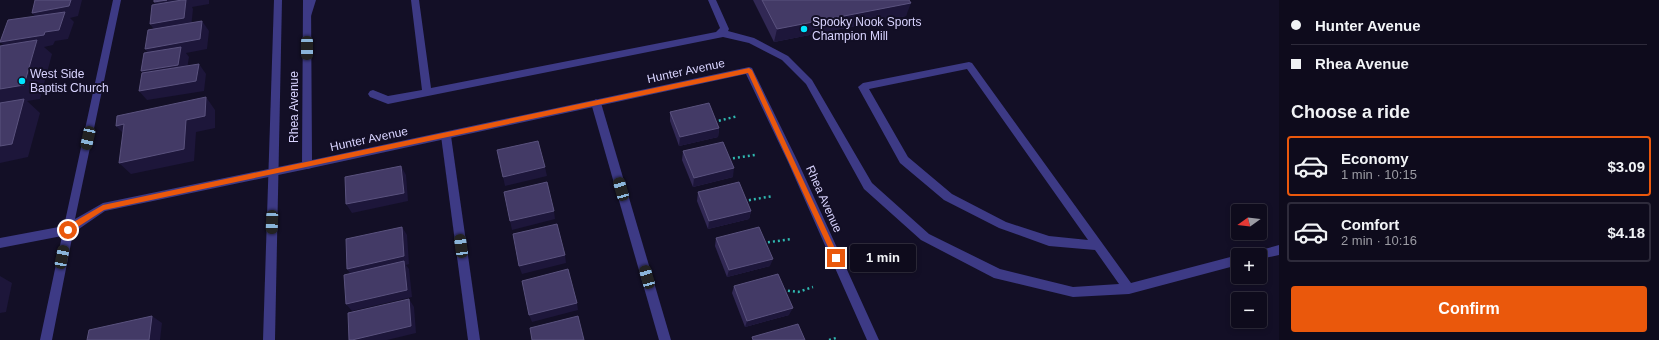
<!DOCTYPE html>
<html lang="en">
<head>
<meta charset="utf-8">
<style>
  :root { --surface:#0e0b1c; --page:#1c1929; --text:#f1f3f6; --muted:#9b9ba3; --line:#2e2b3b; --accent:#ea580c }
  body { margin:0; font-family:Helvetica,sans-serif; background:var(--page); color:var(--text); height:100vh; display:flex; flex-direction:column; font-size:15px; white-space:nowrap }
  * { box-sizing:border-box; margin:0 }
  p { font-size:13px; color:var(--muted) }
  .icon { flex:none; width:22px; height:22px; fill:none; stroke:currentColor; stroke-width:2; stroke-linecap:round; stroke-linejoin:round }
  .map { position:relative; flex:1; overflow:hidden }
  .panel { display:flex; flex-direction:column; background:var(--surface); width:380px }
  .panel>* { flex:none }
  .banner { display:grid; align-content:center; height:88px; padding:0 12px; background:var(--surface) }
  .needle { width:26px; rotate:255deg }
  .fabs { position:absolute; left:1231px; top:204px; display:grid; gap:8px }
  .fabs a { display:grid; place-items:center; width:36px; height:36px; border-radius:4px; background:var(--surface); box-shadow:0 2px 6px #0003,0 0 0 1px var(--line); font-size:20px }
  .end { position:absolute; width:18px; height:18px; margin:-9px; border:5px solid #ea580c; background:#fff; box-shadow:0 0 0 2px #fff }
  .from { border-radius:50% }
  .bubble { position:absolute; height:28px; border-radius:4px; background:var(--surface); box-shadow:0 2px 6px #0003,0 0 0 1px var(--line); font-size:13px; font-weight:800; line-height:28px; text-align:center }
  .car { position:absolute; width:12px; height:24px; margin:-12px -6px; border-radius:5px; box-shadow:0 0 3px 1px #0007; background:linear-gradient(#222 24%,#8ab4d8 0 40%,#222 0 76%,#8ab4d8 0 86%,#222 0) }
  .banner b { display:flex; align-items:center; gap:14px; height:38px; font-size:15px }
  .banner b+b { border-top:1px solid var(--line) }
  .banner i { width:10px; height:10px; background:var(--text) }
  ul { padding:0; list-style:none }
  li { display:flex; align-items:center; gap:12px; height:60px; margin:0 8px 6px; padding:0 4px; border:2px solid var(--line); border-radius:4px }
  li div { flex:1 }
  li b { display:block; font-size:15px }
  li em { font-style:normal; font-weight:800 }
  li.selected { border-color:var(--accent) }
  li>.icon { width:36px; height:36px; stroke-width:1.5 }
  h2 { padding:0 12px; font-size:18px; line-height:48px }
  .button { display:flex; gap:8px; margin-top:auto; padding:8px 12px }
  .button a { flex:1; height:46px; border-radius:4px; background:var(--accent); color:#fff; font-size:16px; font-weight:800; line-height:46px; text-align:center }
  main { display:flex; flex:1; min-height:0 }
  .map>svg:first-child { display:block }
</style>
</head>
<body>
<main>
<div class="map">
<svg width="1279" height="340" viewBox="0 0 1279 340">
  <rect width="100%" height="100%" fill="#130f26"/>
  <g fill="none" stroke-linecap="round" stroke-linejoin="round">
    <g stroke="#2fb8b0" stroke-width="2.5" stroke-dasharray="2 3" stroke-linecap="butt">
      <polyline points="714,122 738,116"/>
      <polyline points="728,159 755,155"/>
      <polyline points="744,201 773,196"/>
      <polyline points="763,243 792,239"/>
      <polyline points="783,290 798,292 813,287"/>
      <polyline points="829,340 836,338"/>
    </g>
    <g fill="#3d3a85" fill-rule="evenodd">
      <polygon points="274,0 282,0 275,340 263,340"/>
      <polygon points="308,0 316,0 311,16 307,19 303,16"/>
      <path d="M411 0H419L431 88 716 32 720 28 708 0H716L729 29 728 31 754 38 788 56 812 80 872 183 929 234 1000 269 1073 287 1119 284 1095 250 1049 246 999 228 944 200 900 163 858 87 863 83 969 62 972 63 1131 283 1238 255V265L1129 294 1073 297 994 278 921 240 864 189 806 84 782 60 749 43 723 37 388 104 370 97 368 94 370 91 373 90 388 96 422 90ZM967 69 1088 240 1049 236 1006 222 952 194 908 157 869 89Z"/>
      <polygon points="596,99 601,103 671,340 659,340 591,103"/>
      <polygon points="1279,245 1279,255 1260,259 1260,255 1253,255 1254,252"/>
    </g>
    <g fill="#3d3a85" fill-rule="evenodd">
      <polygon points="113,0 121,0 75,219 103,203 307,161 311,162 312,165 311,168 307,169 105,211 73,233 52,340 40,340 62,236 0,248 0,238 64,226"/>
      <polygon points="446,132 449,133 451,136 480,340 468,340 441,136 443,133"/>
    </g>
    <polygon fill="#3d3a85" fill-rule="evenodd" points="303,0 311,0 312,160 749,67 752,68 798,162 879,340 867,340 788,162 746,74 307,169 303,168 302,165"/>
  </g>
  <g fill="#312854">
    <polygon points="753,0 909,0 906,16 774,42"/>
    <polygon points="670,112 719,128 718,137 679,146 670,121"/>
    <polygon points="683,151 733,177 693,187 682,160"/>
    <polygon points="698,192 751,211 749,219 708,229 697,201"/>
    <polygon points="716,238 770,266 727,277 715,246"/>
    <polygon points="734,286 789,315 745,327 732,293"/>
  </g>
  <g fill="#1d163a">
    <polygon points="71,0 82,0 78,16 70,18 74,22 68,39 55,41 53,45 44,47 52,54 40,99 27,101 40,113 28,157 0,163 0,89 11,52 0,42 41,23 32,13"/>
    <polygon points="167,0 209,0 209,4 192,7 193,9 191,28 157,34 150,24 161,12 154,2"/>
    <polygon points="911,3 906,16 774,42 777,29"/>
    <polygon points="202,21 209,31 207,49 186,53 189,57 186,75 149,81 141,71 153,59 145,49"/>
    <polygon points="199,64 206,74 204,91 147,100 139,91"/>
    <polygon points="206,97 215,110 215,128 196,132 194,161 131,174 119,163 186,120"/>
    <polygon points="124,124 128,138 116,126"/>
    <polygon points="719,128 718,137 679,146 680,137"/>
    <polygon points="401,166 406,175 408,201 352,213 346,204"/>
    <polygon points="545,167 547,176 505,186 503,177"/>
    <polygon points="734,168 733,177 693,187 694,178"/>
    <polygon points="554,211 555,219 512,230 510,221"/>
    <polygon points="751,211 749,219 708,229 709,221"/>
    <polygon points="402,227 407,235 409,264 406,265 409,269 412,297 352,311 346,304 352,276 347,269"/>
    <polygon points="565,255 566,263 522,274 519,266"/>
    <polygon points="773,259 770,266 727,277 729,270"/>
    <polygon points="0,276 12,283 6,312 0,313"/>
    <polygon points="409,299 414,307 416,333 387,340 352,340"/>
    <polygon points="577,303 578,310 532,322 529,315"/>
    <polygon points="793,308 789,315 745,327 747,321"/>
    <polygon points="152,316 162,323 160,340 149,340"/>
  </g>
  <g fill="#433a66" stroke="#5a527e">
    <polygon points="35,0 71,0 69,6 32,13"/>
    <polygon points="154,0 167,0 154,2"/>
    <polygon points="182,0 186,0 184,18 150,24 152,5"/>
    <polygon points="762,0 909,0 911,3 777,29"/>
    <polygon points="65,12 59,30 45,32 44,35 0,42 8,20"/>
    <polygon points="202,21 200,39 145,49 148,30"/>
    <polygon points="37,40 24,85 0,89 0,46"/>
    <polygon points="181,47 178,65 141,71 144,53"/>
    <polygon points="199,64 196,81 139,91 142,73"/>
    <polygon points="206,97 205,116 186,120 184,149 119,163 124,124 116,126 117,116"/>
    <polygon points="24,99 12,144 0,146 0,103"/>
    <polygon points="709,103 719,128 680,137 670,112"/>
    <polygon points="538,141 545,167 503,177 497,150"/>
    <polygon points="723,142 734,168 694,178 683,151"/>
    <polygon points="401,166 404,193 346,204 345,177"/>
    <polygon points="547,182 554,211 510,221 504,192"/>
    <polygon points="739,182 751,211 709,221 698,192"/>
    <polygon points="557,224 565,255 519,266 513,234"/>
    <polygon points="402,227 404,256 347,269 346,239"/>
    <polygon points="759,227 773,259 729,270 716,238"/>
    <polygon points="404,261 407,290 346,304 344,275"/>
    <polygon points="568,269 577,303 529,315 522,281"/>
    <polygon points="778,274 793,308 747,321 734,286"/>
    <polygon points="409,299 411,326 352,340 349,340 348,313"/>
    <polygon points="152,316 149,340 87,340 89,330"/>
    <polygon points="578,316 584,340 532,340 530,328"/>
    <polygon points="798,324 805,340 753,340 752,337"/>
  </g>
  <polygon fill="#ea580c" points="749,68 752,70 838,255 838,260 834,260 748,73 104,210 70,232 68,233 64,230 65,227 103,205"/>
  <g fill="#00e5ff" stroke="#130f26" stroke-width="1.5">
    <circle cx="804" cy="29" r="4"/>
    <circle cx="22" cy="81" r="4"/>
  </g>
  <g text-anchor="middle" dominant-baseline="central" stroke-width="4" stroke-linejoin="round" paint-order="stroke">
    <g font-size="12" fill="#d9d4ff" stroke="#130f26" text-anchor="start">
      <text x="812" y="22">Spooky Nook Sports<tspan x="812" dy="14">Champion Mill</tspan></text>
      <text x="30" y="74">West Side<tspan x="30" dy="14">Baptist Church</tspan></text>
    </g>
    <g font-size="12" fill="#d9d4ff" stroke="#130f26">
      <text transform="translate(686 71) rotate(-12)">Hunter Avenue</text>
      <text transform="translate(294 107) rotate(-90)">Rhea Avenue</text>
      <text transform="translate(369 139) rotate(-12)">Hunter Avenue</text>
      <text transform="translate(824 199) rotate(66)">Rhea Avenue</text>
    </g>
  </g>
</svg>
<div class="fabs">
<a><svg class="needle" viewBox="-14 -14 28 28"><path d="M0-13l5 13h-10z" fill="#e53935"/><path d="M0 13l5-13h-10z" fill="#9b9ba3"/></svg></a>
<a>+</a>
<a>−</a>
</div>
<i class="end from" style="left:68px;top:230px"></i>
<i class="end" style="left:836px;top:258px"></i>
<div class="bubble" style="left:850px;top:244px;width:66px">1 min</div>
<i class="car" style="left:307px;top:48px;rotate:180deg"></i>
<i class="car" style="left:88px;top:138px;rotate:192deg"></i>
<i class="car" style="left:621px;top:189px;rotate:344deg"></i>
<i class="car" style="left:272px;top:222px;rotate:182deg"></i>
<i class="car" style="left:461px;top:246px;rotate:352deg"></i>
<i class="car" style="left:62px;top:257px;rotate:11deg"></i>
<i class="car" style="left:647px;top:277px;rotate:344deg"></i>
</div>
<section class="panel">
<div class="banner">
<b><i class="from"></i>Hunter Avenue</b>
<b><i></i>Rhea Avenue</b>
</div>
<h2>Choose a ride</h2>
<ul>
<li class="selected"><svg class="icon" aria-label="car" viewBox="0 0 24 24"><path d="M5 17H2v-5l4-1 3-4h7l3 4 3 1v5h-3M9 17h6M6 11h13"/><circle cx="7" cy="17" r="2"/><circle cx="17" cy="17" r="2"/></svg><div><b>Economy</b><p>1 min · 10:15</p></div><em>$3.09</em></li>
<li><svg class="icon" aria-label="car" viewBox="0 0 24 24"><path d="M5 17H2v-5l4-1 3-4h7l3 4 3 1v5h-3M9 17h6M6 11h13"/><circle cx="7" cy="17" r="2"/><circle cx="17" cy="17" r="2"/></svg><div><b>Comfort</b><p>2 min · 10:16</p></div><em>$4.18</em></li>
</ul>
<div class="button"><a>Confirm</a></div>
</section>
</main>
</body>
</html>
